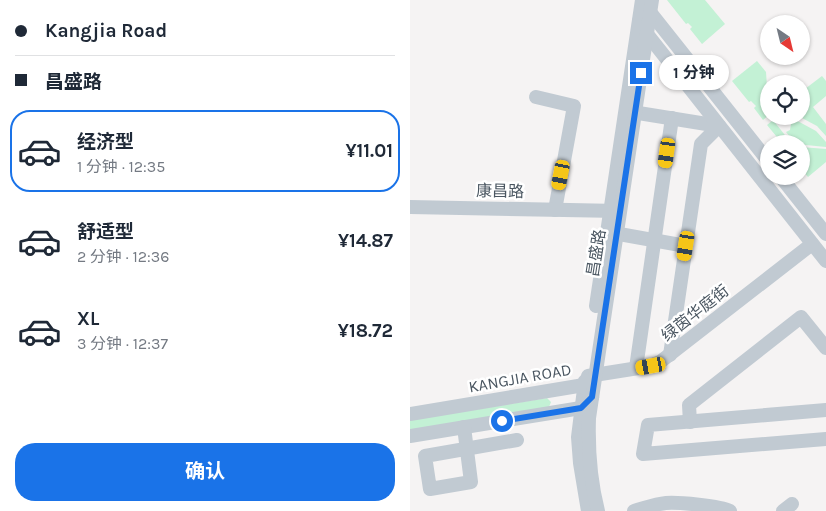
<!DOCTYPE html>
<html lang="zh">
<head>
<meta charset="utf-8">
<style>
  :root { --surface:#fff; --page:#f6f6f7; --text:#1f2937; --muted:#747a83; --line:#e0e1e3; --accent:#1a73e8 }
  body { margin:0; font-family:Karla,"Noto Sans SC",sans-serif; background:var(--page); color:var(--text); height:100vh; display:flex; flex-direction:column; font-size:19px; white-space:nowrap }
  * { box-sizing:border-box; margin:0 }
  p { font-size:16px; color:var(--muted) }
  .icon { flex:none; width:28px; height:28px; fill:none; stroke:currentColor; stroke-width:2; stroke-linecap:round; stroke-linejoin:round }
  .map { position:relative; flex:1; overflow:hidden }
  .panel { display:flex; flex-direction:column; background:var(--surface); width:410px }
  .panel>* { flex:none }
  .hud { display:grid; align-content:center; height:110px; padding:0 15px; background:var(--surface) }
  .needle { width:32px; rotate:145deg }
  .controls { position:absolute; left:350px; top:15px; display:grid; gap:10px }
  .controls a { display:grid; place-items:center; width:50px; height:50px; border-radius:50%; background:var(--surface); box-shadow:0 1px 4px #0004; font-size:25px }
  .end { position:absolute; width:22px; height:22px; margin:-11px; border:6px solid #1a73e8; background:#fff; box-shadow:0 0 0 2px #fff }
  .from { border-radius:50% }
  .bubble { position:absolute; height:35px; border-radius:18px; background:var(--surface); box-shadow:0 1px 4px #0004; font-size:16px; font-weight:700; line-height:35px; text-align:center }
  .car { position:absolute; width:15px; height:30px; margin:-15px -8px; border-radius:6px; box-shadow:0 0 4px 1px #0007; background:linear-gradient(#f5c518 24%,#345 0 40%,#f5c518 0 76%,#345 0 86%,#f5c518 0) }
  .hud b { display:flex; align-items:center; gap:18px; height:48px; font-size:19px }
  .hud b+b { border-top:1px solid var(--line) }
  .hud i { width:12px; height:12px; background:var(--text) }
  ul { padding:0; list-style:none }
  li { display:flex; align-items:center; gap:15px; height:82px; margin:0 10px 8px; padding:0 5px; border:2px solid transparent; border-radius:20px }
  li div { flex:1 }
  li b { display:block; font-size:19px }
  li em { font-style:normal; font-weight:700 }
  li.current { border-color:var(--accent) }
  li>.icon { width:45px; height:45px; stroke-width:1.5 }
  .primary-button { display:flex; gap:10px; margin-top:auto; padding:10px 15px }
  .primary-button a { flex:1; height:58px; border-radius:20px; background:var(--accent); color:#fff; font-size:20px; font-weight:700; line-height:58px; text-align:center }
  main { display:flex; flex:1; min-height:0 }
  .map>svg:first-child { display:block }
</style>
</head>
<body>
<main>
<section class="panel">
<div class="hud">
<b><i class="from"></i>Kangjia Road</b>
<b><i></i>昌盛路</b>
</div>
<ul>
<li class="current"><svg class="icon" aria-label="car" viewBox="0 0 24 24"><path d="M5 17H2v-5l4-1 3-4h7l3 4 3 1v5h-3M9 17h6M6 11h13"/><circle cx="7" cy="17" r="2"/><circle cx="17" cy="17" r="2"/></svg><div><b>经济型</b><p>1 分钟 · 12:35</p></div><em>¥11.01</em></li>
<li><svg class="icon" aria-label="car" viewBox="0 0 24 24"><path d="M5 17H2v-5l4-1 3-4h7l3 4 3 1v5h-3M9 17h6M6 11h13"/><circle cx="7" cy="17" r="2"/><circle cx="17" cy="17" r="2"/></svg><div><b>舒适型</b><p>2 分钟 · 12:36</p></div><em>¥14.87</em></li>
<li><svg class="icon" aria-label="car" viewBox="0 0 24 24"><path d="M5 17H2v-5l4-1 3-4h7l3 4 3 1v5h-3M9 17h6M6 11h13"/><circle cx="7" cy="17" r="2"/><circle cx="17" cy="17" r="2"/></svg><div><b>XL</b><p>3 分钟 · 12:37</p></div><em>¥18.72</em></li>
</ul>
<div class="primary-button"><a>确认</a></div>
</section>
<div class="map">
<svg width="416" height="511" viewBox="0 0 416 511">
  <rect width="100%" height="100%" fill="#f5f3f3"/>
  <g fill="#c3f1d5">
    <polygon points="257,0 295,0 315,24 292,44 280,29 282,27 278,23 276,24"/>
    <polygon points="347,61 356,72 359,115 353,120 344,108 346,106 341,101 339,102 322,81"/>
    <polygon points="412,76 416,81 416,96 403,107 416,124 416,136 407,126 392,118 394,102 391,100 391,92"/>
    <polygon points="382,118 406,131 416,142 416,147 386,144 376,132 380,130"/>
    <polygon points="363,120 382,144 375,144 372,141 371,142 357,125"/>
    <polygon points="391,147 416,149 416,162 398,177 391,169 393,166 391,165"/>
    <polygon points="137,398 141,402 139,407 0,431 0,420"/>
  </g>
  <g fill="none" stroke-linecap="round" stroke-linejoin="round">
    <g stroke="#c1cad2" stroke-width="14">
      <polyline points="126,97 164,106 145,210"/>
      <polyline points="216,111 309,126"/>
      <polyline points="359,162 240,12 229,21 237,34 416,261"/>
      <polyline points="370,176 416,234"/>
      <polyline points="0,207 209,211"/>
      <polyline points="198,232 276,246"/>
      <polyline points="186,306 232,0"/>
      <polyline points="260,355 291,144 309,126"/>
      <polyline points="226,368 262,118"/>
      <polyline points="178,376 241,366 250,362 402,244"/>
      <polyline points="175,381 168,437 170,463 178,511"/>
      <polyline points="416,410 238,425 233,454 416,439"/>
      <polyline points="0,414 174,385 182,397 171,408 0,436"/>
      <polyline points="280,422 279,405 391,317 416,348"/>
      <polyline points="54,427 61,482 20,489 15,456 107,440"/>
      <path d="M188 511C180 480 178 450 179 418L242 0"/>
      <path d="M224 511C235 508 245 504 256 503 268 502 310 506 320 511"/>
      <polyline points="373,511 382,504"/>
    </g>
  </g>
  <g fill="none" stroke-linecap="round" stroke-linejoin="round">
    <polyline stroke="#1a73e8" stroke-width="6" points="92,421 171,408 182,397 231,73"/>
  </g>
  <g text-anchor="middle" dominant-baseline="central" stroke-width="5" stroke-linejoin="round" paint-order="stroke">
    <g font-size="16" fill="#4a5661" stroke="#fff">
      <text transform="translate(90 191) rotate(1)">康昌路</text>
      <text transform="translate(186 253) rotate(-81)">昌盛路</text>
      <text transform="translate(285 313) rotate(-38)">绿茵华庭街</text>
      <text transform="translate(110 378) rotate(-10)">KANGJIA ROAD</text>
    </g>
  </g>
</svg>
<div class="controls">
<a><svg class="needle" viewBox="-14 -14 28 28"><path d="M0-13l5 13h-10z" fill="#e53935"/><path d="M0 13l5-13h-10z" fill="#747a83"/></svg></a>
<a><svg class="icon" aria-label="locate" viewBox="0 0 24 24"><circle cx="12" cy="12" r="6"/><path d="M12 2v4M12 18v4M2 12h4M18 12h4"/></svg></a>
<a><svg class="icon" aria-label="layers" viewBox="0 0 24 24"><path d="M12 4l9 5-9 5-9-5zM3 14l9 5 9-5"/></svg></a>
</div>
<i class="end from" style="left:92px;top:421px"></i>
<i class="end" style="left:231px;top:73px"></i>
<div class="bubble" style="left:249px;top:55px;width:70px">1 分钟</div>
<i class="car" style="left:257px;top:153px;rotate:188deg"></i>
<i class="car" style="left:151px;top:175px;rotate:191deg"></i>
<i class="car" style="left:276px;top:246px;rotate:189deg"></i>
<i class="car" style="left:241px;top:366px;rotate:260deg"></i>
</div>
</main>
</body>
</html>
